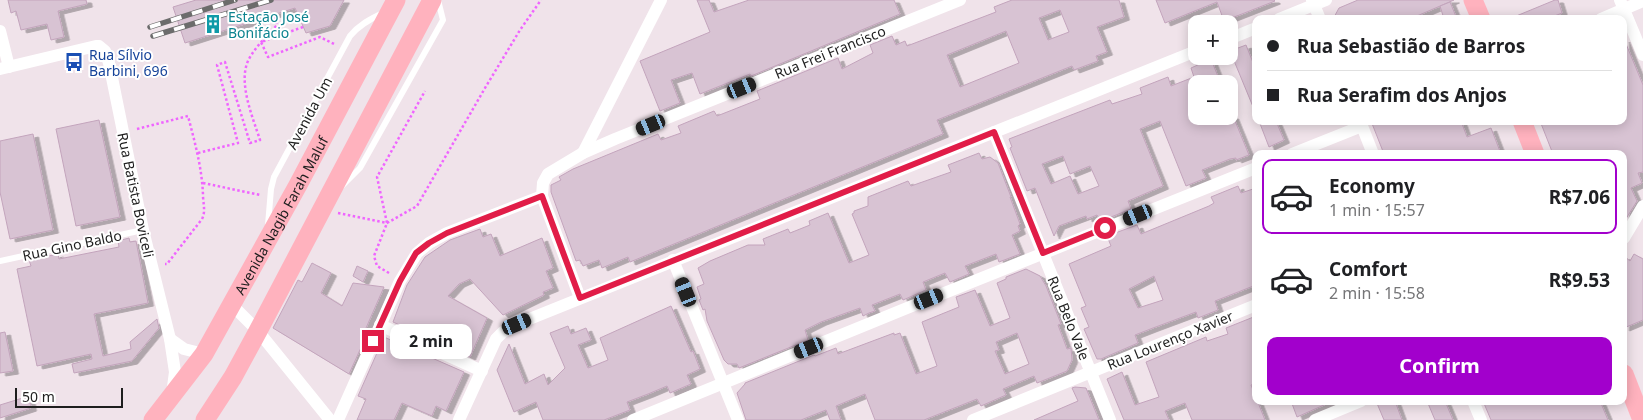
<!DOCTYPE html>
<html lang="en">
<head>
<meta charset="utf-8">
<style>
  :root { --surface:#fff; --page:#f2f2f2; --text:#202124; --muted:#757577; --line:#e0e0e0; --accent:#a200cc }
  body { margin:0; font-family:"Noto Sans",sans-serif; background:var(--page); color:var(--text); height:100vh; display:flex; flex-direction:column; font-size:19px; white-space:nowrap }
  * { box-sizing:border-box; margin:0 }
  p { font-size:16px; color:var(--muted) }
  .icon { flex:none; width:28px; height:28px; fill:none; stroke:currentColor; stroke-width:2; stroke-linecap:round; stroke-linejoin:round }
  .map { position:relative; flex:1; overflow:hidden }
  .drawer { position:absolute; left:1252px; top:150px; width:375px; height:255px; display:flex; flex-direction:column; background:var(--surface); border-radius:10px; box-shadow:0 2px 12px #0003 }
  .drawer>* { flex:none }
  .guide { position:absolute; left:1252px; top:15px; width:375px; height:110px; border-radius:10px; box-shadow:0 2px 12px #0003; display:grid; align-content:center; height:110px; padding:0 15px; background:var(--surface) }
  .tools { position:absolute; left:1188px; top:15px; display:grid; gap:10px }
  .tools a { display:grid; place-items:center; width:50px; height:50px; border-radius:10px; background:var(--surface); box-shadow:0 2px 12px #0003; font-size:25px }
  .scale { position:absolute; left:15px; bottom:12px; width:108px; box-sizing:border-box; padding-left:5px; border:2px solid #1e1e1e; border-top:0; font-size:14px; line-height:18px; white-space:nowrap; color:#1e1e1e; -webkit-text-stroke:4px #fff; paint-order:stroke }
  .end { position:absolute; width:22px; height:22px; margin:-11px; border:6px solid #e11d48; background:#fff; box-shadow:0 0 0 2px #fff }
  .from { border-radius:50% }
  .bubble { position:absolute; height:35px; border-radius:10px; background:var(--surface); box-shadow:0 2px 12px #0003; font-size:16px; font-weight:700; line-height:35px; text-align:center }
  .car { position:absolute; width:15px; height:30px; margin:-15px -8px; border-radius:6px; box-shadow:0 0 4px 1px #0007; background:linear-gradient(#222 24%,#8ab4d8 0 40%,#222 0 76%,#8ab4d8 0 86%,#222 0) }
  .guide b { display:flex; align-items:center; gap:18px; height:48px; font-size:19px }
  .guide b+b { border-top:1px solid var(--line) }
  .guide i { width:12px; height:12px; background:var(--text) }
  ul { padding:9px 0 0; list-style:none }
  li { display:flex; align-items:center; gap:15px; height:75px; margin:0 10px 8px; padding:0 5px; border:2px solid transparent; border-radius:10px }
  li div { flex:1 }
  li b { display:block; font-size:19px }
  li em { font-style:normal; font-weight:700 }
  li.selected { border-color:var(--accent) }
  li>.icon { width:45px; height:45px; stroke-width:1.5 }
  .button { display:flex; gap:10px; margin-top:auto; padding:10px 15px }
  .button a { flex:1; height:58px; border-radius:10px; background:var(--accent); color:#fff; font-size:20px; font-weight:700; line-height:58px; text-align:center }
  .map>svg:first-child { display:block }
</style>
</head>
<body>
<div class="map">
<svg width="1643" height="420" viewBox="0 0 1643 420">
  <defs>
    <filter id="shadow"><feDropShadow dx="5.5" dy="3" stdDeviation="0" flood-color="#0004"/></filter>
  </defs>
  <rect width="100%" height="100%" fill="#f0e3ea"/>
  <g fill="#d8c3d3" stroke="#c3a4bc" fill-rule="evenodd" filter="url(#shadow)">
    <polygon points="8,0 86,0 87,4 58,11 64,37 51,40 47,24 21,30 16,11 11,13"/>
    <polygon points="196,0 344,0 330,26 306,33 295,8 185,43 173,7"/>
    <polygon points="697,0 709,0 714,12 749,0 894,0 900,14 751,76 750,74 700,94 692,73 671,80 680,103 660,111 640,61 710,32"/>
    <path d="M1012 0H1119L1124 17 1097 27 1107 52 1096 56 1098 61 1074 70 1072 66 937 120 943 134 630 262 628 257 602 268 599 260 583 266 580 260 576 261 551 192V185L561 180 559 177 573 169 658 134 661 140 681 133 678 126 714 111 717 116 760 99 757 91 838 58 842 69 873 53 870 45 892 36 896 45 905 41 907 46 996 12 994 7ZM1060 10 1069 32 1048 40 1039 18ZM1006 31 1019 63 960 87 947 55Z"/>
    <polygon points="1156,0 1274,0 1275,1 1224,21 1217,2 1165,23"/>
    <polygon points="1358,0 1454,0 1410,19 1333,19 1339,8"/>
    <polygon points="1555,0 1558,0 1562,13 1547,19 1509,19"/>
    <polygon points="1450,2 1457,19 1444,19 1440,6"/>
    <polygon points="1624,39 1643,85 1643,172 1638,173 1642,183 1631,188 1637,201 1624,222 1624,154 1553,154 1540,121 1624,121"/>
    <polygon points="1246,45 1256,70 1256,114 1230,51"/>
    <path d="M1211 59 1221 84H1197L1196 82V116H1233L1249 155 1236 160V158L1230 159 1202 170 1206 178 1186 186 1160 121 1140 129 1163 186 1128 201 1131 209 1101 221 1097 215 1087 219 1086 216 1059 226 1054 236 1035 188 1027 191 1010 148 1012 147 1009 139 1110 100 1112 104 1142 94 1140 88 1168 77 1171 86 1194 77 1191 68ZM1063 156 1070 174 1090 166 1099 186 1078 194 1070 176 1051 184 1042 164Z"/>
    <polygon points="99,120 120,217 76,226 56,129"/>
    <polygon points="1259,121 1276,121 1284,140 1269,147"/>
    <polygon points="1371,121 1461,121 1467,137 1491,128 1501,154 1384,154"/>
    <polygon points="33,134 53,230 10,239 0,192 0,141"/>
    <polygon points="979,153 982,159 990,157 998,163 1011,197 1010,197 1020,224 1018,226 1020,231 1012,235 1020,254 999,262 996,254 965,266 969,274 950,282 945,273 923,282 926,290 903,300 900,294 872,305 875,311 869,313 863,316 860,308 821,322 805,330 808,340 739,368 737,364 728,364 724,360 707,321 705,309 703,310 699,300 701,299 697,287 704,284 698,268 710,261 748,245 765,245 763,239 788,229 790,233 810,225 809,221 828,213 849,263 869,255 852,214 854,213 854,211 868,206 868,197 908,181 911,186 951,172 948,165"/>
    <path d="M1238 186 1241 193 1256 188V285L1215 301 1218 310 1198 318 1196 312 1153 328 1135 335 1138 343 1101 359H1097L1084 329 1089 327 1081 308 1086 306 1069 264 1111 246 1107 236 1137 225 1141 234 1209 206 1214 203 1211 197ZM1154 276 1163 300 1138 308 1129 289Z"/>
    <polygon points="480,229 483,237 491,234 500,256 542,238 553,268 546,271 553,288 543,292 544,295 503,315 470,279 459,284 448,296 487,318 470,357 393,322 407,285 425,257 450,240"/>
    <polygon points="129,238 130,242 136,241 148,303 94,314 103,356 131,349 130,342 157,319 159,328 132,361 74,373 72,364 92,359 91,354 37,366 17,269 31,266 29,260 58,254 59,259 119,247 118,241"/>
    <polygon points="1634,254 1643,259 1643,320 1624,328 1624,256 1630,261"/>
    <polygon points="312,263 331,273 321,293 342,306 353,283 384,287 366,328 369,330 349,374 273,328 298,280 302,282"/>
    <polygon points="357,266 368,271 363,282 353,276"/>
    <path d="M1026 269 1040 276 1046 286 1061 324 1058 325 1067 349 1071 348 1072 360 1067 371 1037 383 1034 376 1003 389 1006 395 981 406 977 399 924 420H875L865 394 836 406 841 420H830L826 410 801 420H746L737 393 745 384V383L814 355 815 356 836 348 838 354 894 333V335L900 333 916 374 937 366 922 322 959 307 956 297 975 290 990 326 1010 318 997 283 1006 279V277ZM1017 333 1029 364 1005 374 995 351 999 350 996 342Z"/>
    <polygon points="671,306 691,352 693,351 700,369 687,375 691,384 670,393 667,386 648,394 627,402 630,410 604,420 543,420 536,402 514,412 497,370 509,344 525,384 544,374 548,385 565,368 550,333 568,326 571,334 586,328 591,340 578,345 588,368 608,360 600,338"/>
    <polygon points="1256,316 1256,383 1251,385 1265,420 1192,420 1185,403 1165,411 1169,420 1124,420 1107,379 1122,372 1135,405 1159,397 1146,362 1206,337 1207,341 1228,334 1226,328"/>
    <polygon points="5,332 13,371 0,373 0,333"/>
    <polygon points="384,337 464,372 446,411 436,406 432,416 402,403 394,420 357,420 366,399 358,396"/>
    <polygon points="1075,387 1086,388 1099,420 1034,420 1078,401 1072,388"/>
    <polygon points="29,396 31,408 0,418 0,405"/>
    <polygon points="1291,401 1333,401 1297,417"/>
    <polygon points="1376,401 1395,401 1402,420 1384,420"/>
    <polygon points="1427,401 1445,401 1453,420 1435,420"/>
    <polygon points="1483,401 1600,401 1608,420 1491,420"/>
  </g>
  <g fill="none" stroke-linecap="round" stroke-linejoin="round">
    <g stroke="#ef65ff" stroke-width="2.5" stroke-dasharray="2.5 2.5" stroke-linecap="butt">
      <polyline points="303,27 261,42 268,57 320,37 334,44"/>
      <path d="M137 129 188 116C195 143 202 168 203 195 203 204 206 211 202 219L167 264H165"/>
      <path d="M198 153 238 143 217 65 225 62 250 143 260 140C253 118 237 81 249 59 256 46 267 36 277 25L274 15"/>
      <polyline points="203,183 260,195"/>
      <polyline points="338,213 387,223 417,206 485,88 520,30 541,0"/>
      <polyline points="389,273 377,266 374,256 387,223 377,177 425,91"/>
    </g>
    <g stroke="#fff" stroke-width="6">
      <polyline points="342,186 360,168 443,20 438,0"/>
      <path d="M268 225 271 189 274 177 350 36C359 25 370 19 383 13"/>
      <polyline points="0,261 143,230"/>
    </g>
    <g stroke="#fff" stroke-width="12">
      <polyline points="1312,0 1320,19"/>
      <polyline points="1620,0 1643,55"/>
      <polyline points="1279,19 1326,0"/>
      <polyline points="1601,19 1643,1"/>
      <polyline points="0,31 9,67"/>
      <polyline points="1229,39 1256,28"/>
      <polyline points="0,69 96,46 99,46 105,51 109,63 143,230 170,339 175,372 172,394"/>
      <polyline points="1360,121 1373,154"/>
      <polyline points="994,132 1110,420"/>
      <polyline points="583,153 661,0"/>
      <polyline points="1292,154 1362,126"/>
      <polyline points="1624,238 1643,206"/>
      <polyline points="673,260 738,420"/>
      <polyline points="580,298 542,196 543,183 548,174 583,153 615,139 960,0"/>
      <polyline points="232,305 258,331 330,420"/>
      <polyline points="380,325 482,371"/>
      <polyline points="170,339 184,349 204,354"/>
      <polyline points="1473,401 1481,420"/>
      <polyline points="338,420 400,281 417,253 429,243 447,233 542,196"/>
      <polyline points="459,420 496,339 503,332 517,324 1196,51"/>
      <polyline points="633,420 912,306 1256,168"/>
      <polyline points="973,420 1256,305"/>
      <polyline points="1315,420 1361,401"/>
    </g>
    <g stroke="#ffb2be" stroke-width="19">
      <polyline points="1473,0 1481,19"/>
      <polyline points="1522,121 1535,154"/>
      <polyline points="1624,374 1642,420"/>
      <path id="s1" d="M153 420 204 354 298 185 396 0"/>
      <polyline points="205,420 233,377 258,331 432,0"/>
    </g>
    <g stroke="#6c6c6c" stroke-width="5.5">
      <g id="rail">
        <polyline points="150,27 235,0"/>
        <polyline points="153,36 271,0"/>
      </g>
    </g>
    <use href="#rail" stroke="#fff" stroke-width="4" stroke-dasharray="11" stroke-linecap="butt"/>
  </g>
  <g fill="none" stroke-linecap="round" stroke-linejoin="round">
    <polyline stroke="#e11d48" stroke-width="6" points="373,341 400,281 416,253 429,243 447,233 542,196 580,298 994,132 1043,253 1105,228"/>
  </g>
  <defs>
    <g id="building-bare" transform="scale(1.5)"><path d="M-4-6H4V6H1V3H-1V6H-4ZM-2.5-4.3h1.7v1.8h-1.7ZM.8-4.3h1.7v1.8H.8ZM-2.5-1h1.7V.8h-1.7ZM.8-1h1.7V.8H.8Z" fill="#0f9aa8" stroke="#fff" stroke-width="2.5" paint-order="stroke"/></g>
    <g id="bus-bare" transform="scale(1.5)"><path d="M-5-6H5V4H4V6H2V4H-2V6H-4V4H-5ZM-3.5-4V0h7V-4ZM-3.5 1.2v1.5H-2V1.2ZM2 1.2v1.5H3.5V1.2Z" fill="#1a4fb4" stroke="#fff" stroke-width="2.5" paint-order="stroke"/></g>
  </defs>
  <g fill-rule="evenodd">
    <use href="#building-bare" x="213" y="24"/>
    <use href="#bus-bare" x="74" y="62"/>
  </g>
  <g text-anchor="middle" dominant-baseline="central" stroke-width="4" stroke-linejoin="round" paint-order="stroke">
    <g font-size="14" fill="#0d838f" stroke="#fff" text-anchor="start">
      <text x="228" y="16">Estação José<tspan x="228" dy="16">Bonifácio</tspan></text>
    </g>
    <g font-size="14" fill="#1e1e1e" stroke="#fff">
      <text transform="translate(830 52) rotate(-22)">Rua Frei Francisco</text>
      <text transform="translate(309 113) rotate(-62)">Avenida Um</text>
      <text transform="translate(136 195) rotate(78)">Rua Batista Boviceli</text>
      <text stroke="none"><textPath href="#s1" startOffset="242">Avenida Nagib Farah Maluf</textPath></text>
      <text transform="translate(72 245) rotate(-12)">Rua Gino Baldo</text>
      <text transform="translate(1069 318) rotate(68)">Rua Belo Vale</text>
      <text transform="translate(1170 340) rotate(-22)">Rua Lourenço Xavier</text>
    </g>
    <g font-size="14" fill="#164399" stroke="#fff" text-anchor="start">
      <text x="89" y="54">Rua Sílvio<tspan x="89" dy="16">Barbini, 696</tspan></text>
    </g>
  </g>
</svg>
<div class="tools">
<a>+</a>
<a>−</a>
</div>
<div class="scale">50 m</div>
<i class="end from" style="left:1105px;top:228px"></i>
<i class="end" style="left:373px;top:341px"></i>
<div class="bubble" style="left:390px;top:324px;width:82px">2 min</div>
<i class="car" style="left:742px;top:88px;rotate:68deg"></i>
<i class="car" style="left:651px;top:125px;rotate:248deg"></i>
<i class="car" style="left:1138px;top:215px;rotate:248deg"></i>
<i class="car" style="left:686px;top:292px;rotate:338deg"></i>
<i class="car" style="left:929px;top:299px;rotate:68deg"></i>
<i class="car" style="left:517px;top:324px;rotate:67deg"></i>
<i class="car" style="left:809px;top:348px;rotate:248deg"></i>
<div class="guide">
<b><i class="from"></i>Rua Sebastião de Barros</b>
<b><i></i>Rua Serafim dos Anjos</b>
</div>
<section class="drawer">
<ul>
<li class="selected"><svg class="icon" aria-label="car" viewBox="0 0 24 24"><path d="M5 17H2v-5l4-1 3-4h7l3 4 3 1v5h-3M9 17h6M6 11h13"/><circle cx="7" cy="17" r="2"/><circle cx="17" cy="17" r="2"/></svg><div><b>Economy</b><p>1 min · 15:57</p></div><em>R$7.06</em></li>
<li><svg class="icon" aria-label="car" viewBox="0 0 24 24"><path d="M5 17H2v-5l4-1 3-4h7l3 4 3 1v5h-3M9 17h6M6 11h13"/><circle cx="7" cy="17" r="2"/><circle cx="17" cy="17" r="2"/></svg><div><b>Comfort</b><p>2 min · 15:58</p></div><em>R$9.53</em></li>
</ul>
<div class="button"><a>Confirm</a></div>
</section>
</div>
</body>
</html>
